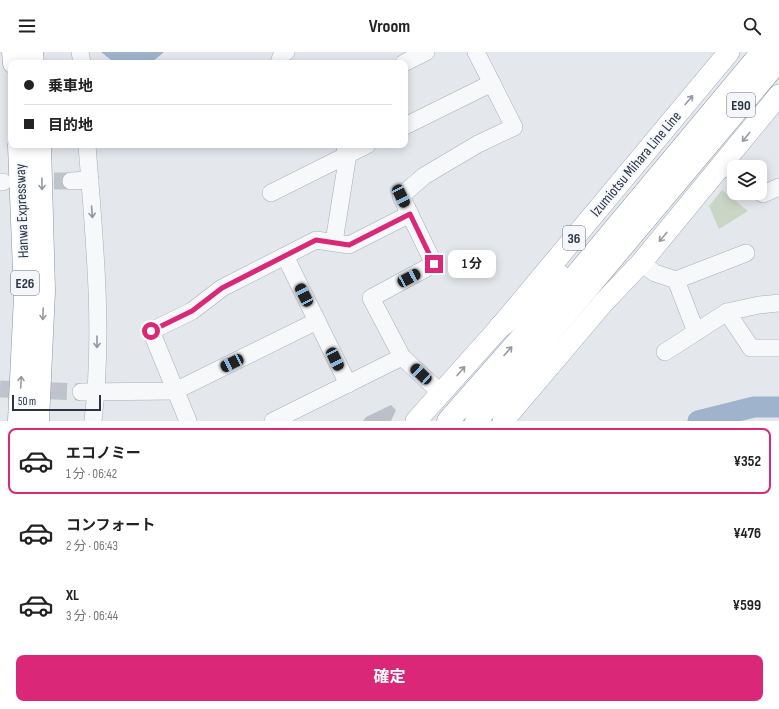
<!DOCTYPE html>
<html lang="ja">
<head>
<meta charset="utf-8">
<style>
  :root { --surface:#fff; --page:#f6f6f6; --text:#222; --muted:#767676; --line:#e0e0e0; --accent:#db2777 }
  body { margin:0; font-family:"Sofia Sans Condensed","Noto Sans JP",sans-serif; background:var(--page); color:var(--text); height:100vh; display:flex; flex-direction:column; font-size:15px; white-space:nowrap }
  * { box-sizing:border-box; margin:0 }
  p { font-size:13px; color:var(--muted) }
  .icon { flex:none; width:22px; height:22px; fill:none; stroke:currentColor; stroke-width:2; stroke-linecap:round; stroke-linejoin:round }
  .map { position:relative; height:369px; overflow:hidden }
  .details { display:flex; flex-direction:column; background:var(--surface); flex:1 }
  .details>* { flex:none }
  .guide { position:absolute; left:8px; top:8px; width:400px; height:88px; border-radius:8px; box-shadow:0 2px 10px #0003; display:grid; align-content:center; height:88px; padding:0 16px; background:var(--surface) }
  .buttons { position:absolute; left:727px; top:108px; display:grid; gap:8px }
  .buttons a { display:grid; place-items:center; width:40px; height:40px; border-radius:8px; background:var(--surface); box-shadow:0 2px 10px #0003; font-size:20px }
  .scale { position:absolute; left:12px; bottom:10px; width:89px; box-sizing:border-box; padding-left:4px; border:2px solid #2b3445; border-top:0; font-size:11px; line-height:14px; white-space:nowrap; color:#2b3445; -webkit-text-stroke:3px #f4f6f9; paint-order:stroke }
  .end { position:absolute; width:18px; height:18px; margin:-9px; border:5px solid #db2777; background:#fff; box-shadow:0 0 0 2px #fff }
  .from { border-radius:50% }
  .bubble { position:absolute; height:28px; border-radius:8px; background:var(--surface); box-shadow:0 2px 10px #0003; font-size:13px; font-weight:700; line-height:28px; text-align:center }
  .car { position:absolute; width:12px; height:24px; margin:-12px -6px; border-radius:5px; box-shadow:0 0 3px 1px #0007; background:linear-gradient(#222 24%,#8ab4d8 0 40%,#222 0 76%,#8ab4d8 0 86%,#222 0) }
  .guide b { display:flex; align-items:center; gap:14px; height:38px; font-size:15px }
  .guide b+b { border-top:1px solid var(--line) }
  .guide i { width:10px; height:10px; background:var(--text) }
  ul { padding:7px 0 0; list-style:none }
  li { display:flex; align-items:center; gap:12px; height:66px; margin:0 8px 6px; padding:0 8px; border:2px solid transparent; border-radius:8px }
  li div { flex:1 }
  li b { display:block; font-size:15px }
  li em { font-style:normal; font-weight:700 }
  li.active { border-color:var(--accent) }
  li>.icon { width:36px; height:36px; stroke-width:1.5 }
  .action { display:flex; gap:8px; margin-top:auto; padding:8px 16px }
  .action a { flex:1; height:46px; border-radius:8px; background:var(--accent); color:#fff; font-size:16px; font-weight:700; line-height:46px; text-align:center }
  header { display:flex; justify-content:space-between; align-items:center; height:52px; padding:0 16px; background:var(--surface); font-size:18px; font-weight:700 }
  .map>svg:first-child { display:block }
</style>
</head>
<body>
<header><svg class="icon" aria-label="menu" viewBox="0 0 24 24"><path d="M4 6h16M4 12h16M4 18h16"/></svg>Vroom<svg class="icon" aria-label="search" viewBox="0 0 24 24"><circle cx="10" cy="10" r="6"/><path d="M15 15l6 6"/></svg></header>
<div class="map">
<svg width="779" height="369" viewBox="0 0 779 369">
  <rect width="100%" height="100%" fill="#e4e7ec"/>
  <polygon fill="#c9d6c5" points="722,138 748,159 719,177 709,154"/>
  <polygon fill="#9fb4cc" points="101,0 164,0 151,11 115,11"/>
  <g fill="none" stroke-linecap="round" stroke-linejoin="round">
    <polyline stroke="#9fb4cc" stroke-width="21" points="698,369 754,355 779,355"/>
  </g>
  <polygon fill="#bbc0ca" points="391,353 396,358 391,369 363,369 366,365"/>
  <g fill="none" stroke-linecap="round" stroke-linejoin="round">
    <g stroke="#bfc3cb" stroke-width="17" stroke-dasharray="17 8" stroke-linecap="butt">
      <polyline points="29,129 71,129"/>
      <polyline points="0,337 81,340"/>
    </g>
    <g stroke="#a9aeb7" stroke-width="18">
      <g id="minor">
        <polyline points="80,0 82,11"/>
        <polyline points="279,11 282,2 286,0"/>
        <polyline points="404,11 426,0"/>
        <polyline points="405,74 492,31"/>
        <path d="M87 93C94 184 104 278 93 369"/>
        <polyline points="723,113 734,120"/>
        <polyline points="71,129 90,128"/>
        <polyline points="0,130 3,130"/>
        <polyline points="760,140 763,142 779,135"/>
        <polyline points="271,141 367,93"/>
        <polyline points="334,190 348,102 345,95"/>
        <polyline points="285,204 348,332"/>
        <polyline points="641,211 655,221 676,228 696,280"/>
        <polyline points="676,228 746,201"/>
        <polyline points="727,260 751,296 779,296"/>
        <polyline points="665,300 727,260 759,253 779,251"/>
        <polyline points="81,340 175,339 317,269"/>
        <polyline points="441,341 402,305 371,246 434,212 401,144 424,124 478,92 514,75 476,0"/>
        <polyline points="188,369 151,279 192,259 222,236 316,188 349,193 410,162"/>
        <polyline points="273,369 402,305"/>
      </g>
    </g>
    <g stroke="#a3abb8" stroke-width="22">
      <g id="major">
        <polyline points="416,369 500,275 729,0"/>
        <polyline points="503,369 603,251 641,211 779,43"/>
      </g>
    </g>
    <g stroke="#8b94a3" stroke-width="23">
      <g id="highway">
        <polyline points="13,0 14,11"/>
        <polyline points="32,0 33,11"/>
        <polyline points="500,275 550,233 559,223"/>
        <polyline points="19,369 25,244 19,93"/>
        <polyline points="38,369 44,239 40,93"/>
        <polyline points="448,369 566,235 762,0"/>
        <polyline points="476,369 779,8"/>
      </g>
    </g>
    <use href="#minor" stroke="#f7f8fa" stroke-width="17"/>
    <use href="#major" stroke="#fff" stroke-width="21"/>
    <use href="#highway" stroke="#fff" stroke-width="22"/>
  </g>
  <defs><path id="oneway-shaft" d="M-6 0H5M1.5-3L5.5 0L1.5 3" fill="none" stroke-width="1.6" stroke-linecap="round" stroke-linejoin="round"/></defs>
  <g stroke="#959aa2">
    <use href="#oneway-shaft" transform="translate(689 48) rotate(-50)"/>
    <use href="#oneway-shaft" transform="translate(746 85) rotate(129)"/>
    <use href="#oneway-shaft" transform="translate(42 132) rotate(89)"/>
    <use href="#oneway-shaft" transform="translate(663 185) rotate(130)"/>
    <use href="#oneway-shaft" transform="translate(43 262) rotate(92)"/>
    <use href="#oneway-shaft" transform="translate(508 299) rotate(-48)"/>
    <use href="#oneway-shaft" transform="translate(461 319) rotate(-49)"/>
    <use href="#oneway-shaft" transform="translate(21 330) rotate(-87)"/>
  </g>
  <g stroke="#9196a0">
    <use href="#oneway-shaft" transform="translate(92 160) rotate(86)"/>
    <use href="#oneway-shaft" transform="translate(97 290) rotate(90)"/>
  </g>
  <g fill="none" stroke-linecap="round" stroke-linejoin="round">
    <polyline stroke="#db2777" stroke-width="5" points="151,279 192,259 222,236 316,188 349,193 410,162 434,212"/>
  </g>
  <g text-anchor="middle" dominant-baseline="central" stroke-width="3.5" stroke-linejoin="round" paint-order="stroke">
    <g fill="#f4f6f9" stroke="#676e7b" stroke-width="1">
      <rect x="727" y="41" width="28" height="24" rx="3"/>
      <rect x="563" y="174" width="22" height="24" rx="3"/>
      <rect x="11" y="219" width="28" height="24" rx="3"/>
    </g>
    <g font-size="14" font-weight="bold" fill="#2b3445">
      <text x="741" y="53">E90</text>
      <text x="574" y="186">36</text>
      <text x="25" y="231">E26</text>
    </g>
    <g font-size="15" fill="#2b3445" stroke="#f4f6f9">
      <text transform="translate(636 112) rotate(-50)">Izumiotsu Mihara Line Line</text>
      <text transform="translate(22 159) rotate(-92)">Hanwa Expressway</text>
    </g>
  </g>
</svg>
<div class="buttons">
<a><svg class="icon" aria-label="layers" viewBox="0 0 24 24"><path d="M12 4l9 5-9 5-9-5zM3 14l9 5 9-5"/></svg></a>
</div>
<div class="scale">50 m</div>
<i class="end from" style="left:151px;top:279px"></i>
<i class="end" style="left:434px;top:212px"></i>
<div class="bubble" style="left:448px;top:198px;width:48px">1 分</div>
<i class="car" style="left:401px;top:144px;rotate:154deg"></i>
<i class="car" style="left:409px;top:226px;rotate:62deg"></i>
<i class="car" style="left:304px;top:243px;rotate:333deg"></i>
<i class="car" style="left:335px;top:307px;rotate:154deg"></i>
<i class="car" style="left:232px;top:311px;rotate:244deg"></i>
<i class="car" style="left:421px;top:322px;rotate:313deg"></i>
<div class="guide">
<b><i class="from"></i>乗車地</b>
<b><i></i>目的地</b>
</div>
</div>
<section class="details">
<ul>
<li class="active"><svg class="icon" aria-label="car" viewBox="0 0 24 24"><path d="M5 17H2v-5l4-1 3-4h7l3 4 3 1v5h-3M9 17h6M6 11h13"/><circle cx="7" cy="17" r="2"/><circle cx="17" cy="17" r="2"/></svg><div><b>エコノミー</b><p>1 分 · 06:42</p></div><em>¥352</em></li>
<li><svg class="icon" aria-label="car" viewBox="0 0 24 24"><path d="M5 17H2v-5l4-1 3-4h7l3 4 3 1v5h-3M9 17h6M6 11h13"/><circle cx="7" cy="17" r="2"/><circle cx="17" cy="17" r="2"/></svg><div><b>コンフォート</b><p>2 分 · 06:43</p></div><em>¥476</em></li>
<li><svg class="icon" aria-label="car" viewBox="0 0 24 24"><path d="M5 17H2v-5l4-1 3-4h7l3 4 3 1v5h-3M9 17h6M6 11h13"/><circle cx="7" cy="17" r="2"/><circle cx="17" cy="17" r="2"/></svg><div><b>XL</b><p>3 分 · 06:44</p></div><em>¥599</em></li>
</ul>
<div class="action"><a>確定</a></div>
</section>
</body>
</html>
